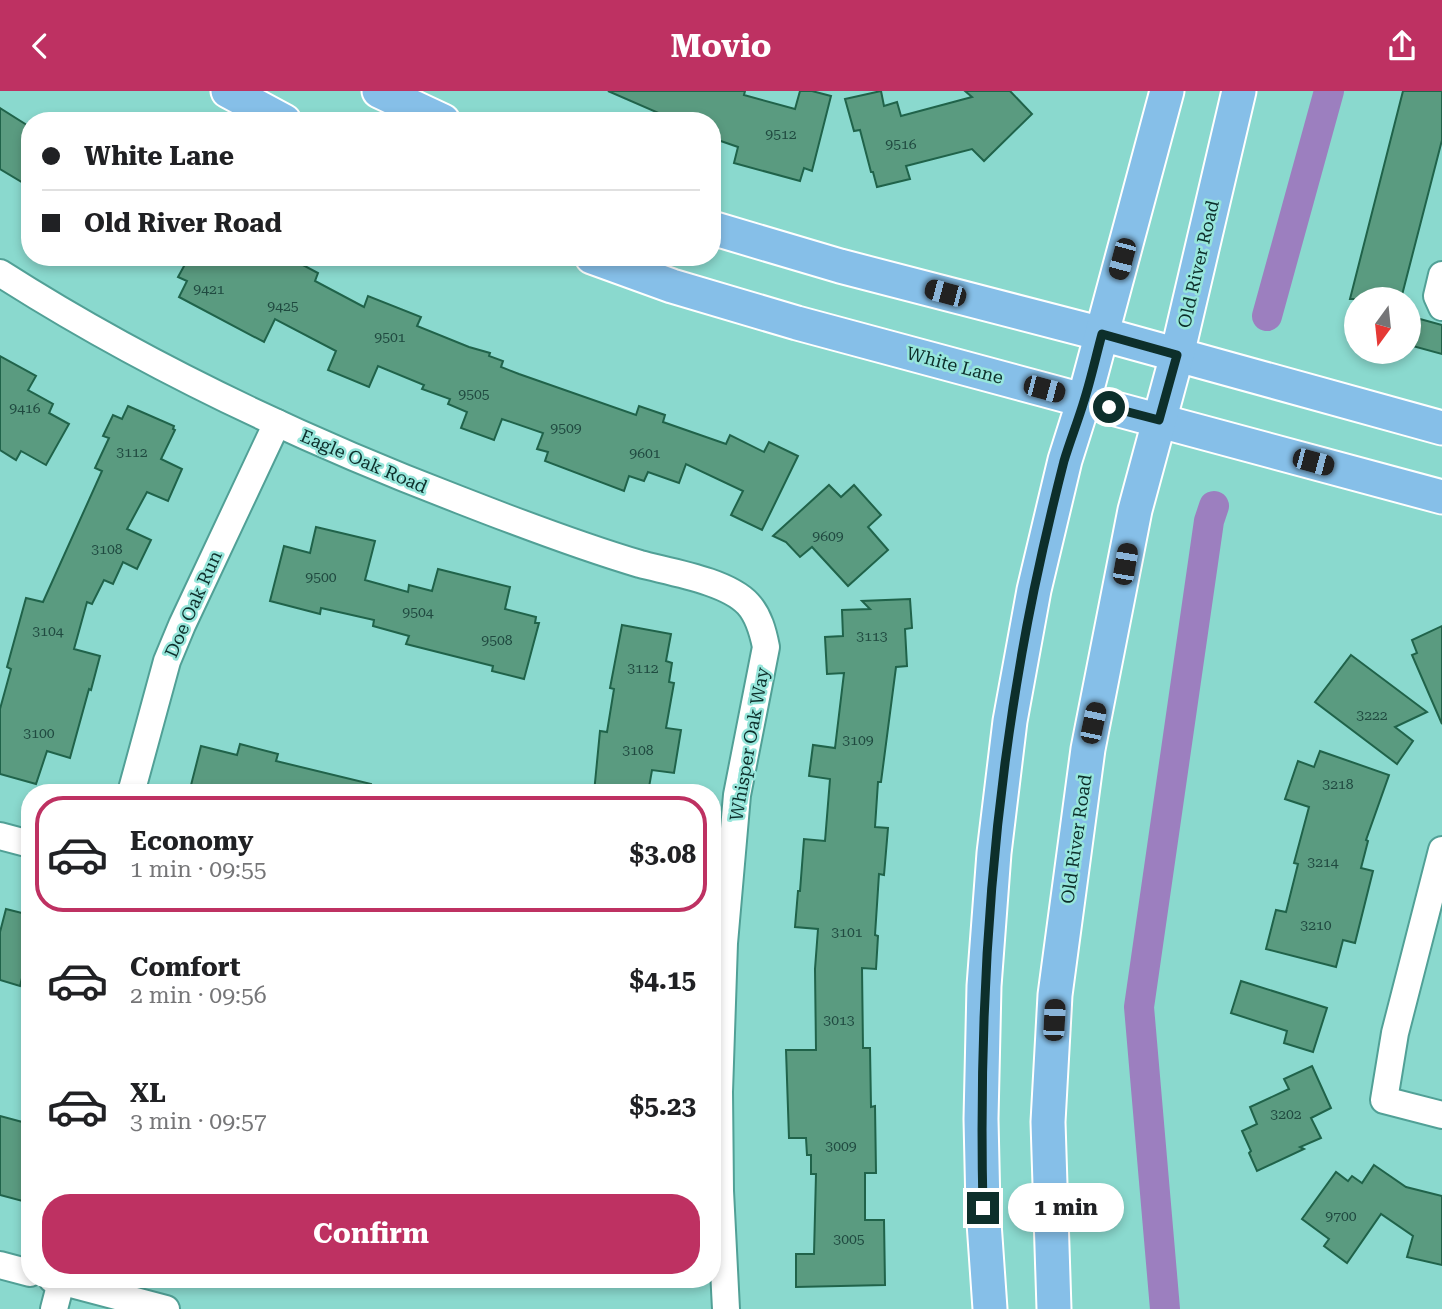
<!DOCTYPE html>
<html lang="en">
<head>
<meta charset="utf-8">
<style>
  :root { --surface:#fff; --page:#f6f6f6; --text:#202124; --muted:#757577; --line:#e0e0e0; --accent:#be3162 }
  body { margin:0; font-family:"Roboto Serif",serif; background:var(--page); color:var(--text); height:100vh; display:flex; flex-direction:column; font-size:26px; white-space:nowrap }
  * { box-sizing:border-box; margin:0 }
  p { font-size:23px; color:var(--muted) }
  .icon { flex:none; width:38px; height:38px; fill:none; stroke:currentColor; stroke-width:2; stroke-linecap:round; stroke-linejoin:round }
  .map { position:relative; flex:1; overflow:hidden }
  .details { position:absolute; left:21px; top:693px; width:700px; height:504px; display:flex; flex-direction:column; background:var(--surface); border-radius:28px; box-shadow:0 4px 10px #0003 }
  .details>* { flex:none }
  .hud { position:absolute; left:21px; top:21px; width:700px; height:154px; border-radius:28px; box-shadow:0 4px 10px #0003; display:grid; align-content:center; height:154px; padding:0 21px; background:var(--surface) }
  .needle { width:46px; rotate:195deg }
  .tools { position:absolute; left:1344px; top:196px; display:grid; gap:14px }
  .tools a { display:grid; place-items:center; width:77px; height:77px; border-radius:50%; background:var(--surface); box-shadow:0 4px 10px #0003; font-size:35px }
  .end { position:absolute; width:32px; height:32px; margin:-16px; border:9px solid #0d2f2b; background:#fff; box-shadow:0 0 0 4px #fff }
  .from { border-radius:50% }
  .bubble { position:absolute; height:49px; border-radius:24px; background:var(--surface); box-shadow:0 4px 10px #0003; font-size:23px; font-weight:700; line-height:49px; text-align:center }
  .car { position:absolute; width:21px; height:42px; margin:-21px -10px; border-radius:9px; box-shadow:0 0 5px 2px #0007; background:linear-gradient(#222 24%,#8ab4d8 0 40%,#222 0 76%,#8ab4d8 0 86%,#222 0) }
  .hud b { display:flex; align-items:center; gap:24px; height:66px; font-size:26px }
  .hud b+b { border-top:2px solid var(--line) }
  .hud i { width:18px; height:18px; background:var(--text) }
  ul { padding:12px 0 0; list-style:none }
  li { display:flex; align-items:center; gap:21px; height:116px; margin:0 14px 10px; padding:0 7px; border:4px solid transparent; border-radius:28px }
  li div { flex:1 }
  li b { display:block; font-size:26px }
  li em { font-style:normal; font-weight:700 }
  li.active { border-color:var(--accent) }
  li>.icon { width:63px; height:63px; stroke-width:1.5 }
  .button { display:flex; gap:14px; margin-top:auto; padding:14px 21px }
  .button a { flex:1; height:80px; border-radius:28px; background:var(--accent); color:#fff; font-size:28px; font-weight:700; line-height:80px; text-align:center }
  header { display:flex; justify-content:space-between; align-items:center; height:91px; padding:0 21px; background:var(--accent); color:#fff; font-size:32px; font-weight:700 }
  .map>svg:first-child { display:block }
</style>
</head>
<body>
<header><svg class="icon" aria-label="back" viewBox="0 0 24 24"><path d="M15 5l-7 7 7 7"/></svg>Movio<svg class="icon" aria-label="share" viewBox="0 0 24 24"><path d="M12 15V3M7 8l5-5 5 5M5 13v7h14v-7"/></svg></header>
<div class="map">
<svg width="1442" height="1218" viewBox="0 0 1442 1218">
  <rect width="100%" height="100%" fill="#8ad9ce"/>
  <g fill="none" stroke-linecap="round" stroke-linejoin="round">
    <g stroke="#9c7fbf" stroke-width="30">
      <polyline points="1267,225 1329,0"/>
      <polyline points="1165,1218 1139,916 1209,430 1214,415"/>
    </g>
  </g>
  <g fill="#5a9b80" stroke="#20634a" stroke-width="2">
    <polygon points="608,0 745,0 744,4 795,18 800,0 812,0 831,5 812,80 804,77 800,90 734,72 738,56 712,47 712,30 659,30 661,23"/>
    <polygon points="881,0 884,15 897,11 901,25 972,6 965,0 1010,0 1032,23 984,70 972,58 906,75 910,88 877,96 873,81 871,81 860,39 854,40 845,8"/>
    <polygon points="1403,0 1442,0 1442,49 1401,208 1350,208"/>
    <polygon points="0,17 30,36 30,96 0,78"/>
    <polygon points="189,166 288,166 318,182 315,190 364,216 368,205 421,226 417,235 469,256 490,262 489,265 503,270 501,276 519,283 636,324 639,315 665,324 663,331 726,353 730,344 764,361 769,351 798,365 762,439 731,424 743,400 686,373 679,392 648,381 644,390 629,385 624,400 545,370 548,361 537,358 543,342 502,328 494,349 461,337 467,321 448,313 450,308 422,298 424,294 378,275 369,296 328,279 336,260 275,228 264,251 179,206 187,190 178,186"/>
    <polygon points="1409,225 1442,234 1442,263 1409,254"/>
    <polygon points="0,265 36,285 28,299 53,313 49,322 69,333 46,374 21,360 16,369 0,359"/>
    <polygon points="128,315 174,335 173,338 175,339 161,368 182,378 168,410 147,401 127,438 151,449 137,478 123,471 113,493 104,489 92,513 87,511 74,558 100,565 91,599 89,598 70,667 47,660 36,693 0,683 0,618 11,578 7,576 26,507 43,511 102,380 95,377 109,347 103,345 113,324 122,328"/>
    <polygon points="829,394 841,406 854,394 881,424 868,436 888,459 848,495 812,456 800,466 786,451 773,445"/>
    <polygon points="316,436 375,450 365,489 408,501 409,494 432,500 438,478 510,496 505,518 536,526 535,532 539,532 524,588 492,580 493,575 406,553 409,545 373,535 374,529 321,517 320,523 270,510 284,455 310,462"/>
    <polygon points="910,508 912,537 905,538 907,575 896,576 881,691 878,691 875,736 888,737 884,784 879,783 875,844 878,845 876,878 862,877 863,957 870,957 871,1016 875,1015 876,1082 865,1082 865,1129 884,1129 885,1194 796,1196 796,1163 814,1163 816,1083 811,1083 811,1064 807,1064 806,1047 789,1047 786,959 816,959 815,878 818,838 795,836 798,800 800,800 804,748 825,750 830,688 809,685 813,654 835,657 844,582 827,583 825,546 843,545 842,519 870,518 862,510"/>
    <polygon points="622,534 671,543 666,570 672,572 669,591 674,592 666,637 681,639 674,682 652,679 648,702 594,702 600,640 607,641 614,598 610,597"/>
    <polygon points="1442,535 1442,633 1412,564 1417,562 1412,549"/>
    <polygon points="1351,564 1427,621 1395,636 1413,650 1397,673 1315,611"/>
    <polygon points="240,653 278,663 276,670 371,693 370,702 189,702 201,655 237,664"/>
    <polygon points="1320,660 1389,684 1366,749 1368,750 1361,777 1373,780 1355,852 1343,849 1336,876 1266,858 1276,819 1286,821 1298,773 1294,772 1309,716 1285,708 1298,670 1314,676"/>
    <polygon points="6,818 30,824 30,855 20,895 0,889 0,841"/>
    <polygon points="1241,890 1327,917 1313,961 1284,952 1287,940 1231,922"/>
    <polygon points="1312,975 1331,1017 1311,1027 1321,1047 1300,1056 1304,1058 1257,1080 1249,1062 1251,1060 1242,1040 1257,1033 1250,1016 1289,998 1284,988"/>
    <polygon points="0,1025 26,1032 24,1037 30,1039 30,1112 0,1104"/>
    <polygon points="1374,1074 1406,1096 1442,1105 1442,1174 1407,1166 1413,1145 1381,1123 1347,1172 1324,1155 1329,1148 1302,1128 1336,1081 1348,1090 1352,1085 1362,1092"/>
  </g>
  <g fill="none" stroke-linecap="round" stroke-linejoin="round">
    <g stroke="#51a096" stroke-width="30">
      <g id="minor">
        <path d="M0 182C144 274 301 348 460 409 519 432 579 455 640 473 670 481 727 490 748 513 759 525 763 541 766 556L737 704 724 852 719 1001 720 1100 726 1218"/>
        <polyline points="1442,184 1437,205 1442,216"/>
        <polyline points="131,702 167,570 182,534 277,332"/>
        <polyline points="0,745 30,753"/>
        <polyline points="1442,759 1395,942 1384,1009 1442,1024"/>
        <polyline points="0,1174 30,1182"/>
        <polyline points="52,1188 166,1218"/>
        <polyline points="54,1218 61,1191"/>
      </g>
    </g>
    <g stroke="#fff" stroke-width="37">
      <g id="major">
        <polyline points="228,0 284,30"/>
        <polyline points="379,0 443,30"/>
        <polyline points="712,137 840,175 1102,243 1442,337"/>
        <polyline points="592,166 672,195 797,232 1442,406"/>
        <polyline points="990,1218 983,1117 981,1028 984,895 994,762 1010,630 1034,499 1065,369 1084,309 1167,0"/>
        <polyline points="1054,1218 1048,1031 1055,904 1088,658 1135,419 1177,264 1239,0"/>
      </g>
    </g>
    <use href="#minor" stroke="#fff" stroke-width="26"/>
    <use href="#major" stroke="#86bfe8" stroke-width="33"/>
  </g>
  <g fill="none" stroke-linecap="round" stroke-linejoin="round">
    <path stroke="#0d2f2b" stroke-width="9" d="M983 1117C978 909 992 703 1034 499 1043 456 1053 413 1064 370 1070 350 1078 330 1084 310 1091 288 1096 265 1102 243L1177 264 1159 329 1109 316"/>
  </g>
  <g text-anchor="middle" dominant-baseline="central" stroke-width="5" stroke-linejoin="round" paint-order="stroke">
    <g font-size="14" fill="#204a40">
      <text x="781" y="43">9512</text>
      <text x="901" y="53">9516</text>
      <text x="209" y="198">9421</text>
      <text x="283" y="215">9425</text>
      <text x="390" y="246">9501</text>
      <text x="474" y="303">9505</text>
      <text x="25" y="317">9416</text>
      <text x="566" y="337">9509</text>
      <text x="132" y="361">3112</text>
      <text x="645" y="362">9601</text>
      <text x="828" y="445">9609</text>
      <text x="107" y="458">3108</text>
      <text x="321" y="486">9500</text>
      <text x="418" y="521">9504</text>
      <text x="48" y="540">3104</text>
      <text x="872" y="545">3113</text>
      <text x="497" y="549">9508</text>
      <text x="643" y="577">3112</text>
      <text x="1372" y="624">3222</text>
      <text x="39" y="642">3100</text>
      <text x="858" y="649">3109</text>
      <text x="638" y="659">3108</text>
      <text x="1338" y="693">3218</text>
      <text x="1323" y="771">3214</text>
      <text x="1316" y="834">3210</text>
      <text x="847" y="841">3101</text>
      <text x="839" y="929">3013</text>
      <text x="1286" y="1023">3202</text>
      <text x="841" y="1055">3009</text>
      <text x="1341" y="1125">9700</text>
      <text x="849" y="1148">3005</text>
    </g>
    <g font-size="18" fill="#0d2f2b" stroke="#97e6db">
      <text transform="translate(1198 173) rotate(-77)">Old River Road</text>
      <text transform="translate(955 274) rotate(15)">White Lane</text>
      <text transform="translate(364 370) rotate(23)">Eagle Oak Road</text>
      <text transform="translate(193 513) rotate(-66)">Doe Oak Run</text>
      <text transform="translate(749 653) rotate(-80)">Whisper Oak Way</text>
      <text transform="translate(1076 748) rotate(-82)">Old River Road</text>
    </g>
  </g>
</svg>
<div class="tools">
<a><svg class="needle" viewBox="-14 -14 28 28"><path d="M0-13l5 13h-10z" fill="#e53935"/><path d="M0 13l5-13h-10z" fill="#757577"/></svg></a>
</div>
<i class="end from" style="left:1109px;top:316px"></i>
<i class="end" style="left:983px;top:1117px"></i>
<div class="bubble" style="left:1008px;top:1092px;width:116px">1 min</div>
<i class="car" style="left:1122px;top:168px;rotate:195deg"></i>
<i class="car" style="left:945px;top:202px;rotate:285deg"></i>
<i class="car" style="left:1044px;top:298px;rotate:105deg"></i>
<i class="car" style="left:1313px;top:371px;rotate:105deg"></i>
<i class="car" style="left:1125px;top:473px;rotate:10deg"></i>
<i class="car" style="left:1093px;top:632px;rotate:12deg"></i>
<i class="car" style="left:1054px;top:929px;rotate:3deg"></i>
<div class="hud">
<b><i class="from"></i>White Lane</b>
<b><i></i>Old River Road</b>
</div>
<section class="details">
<ul>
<li class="active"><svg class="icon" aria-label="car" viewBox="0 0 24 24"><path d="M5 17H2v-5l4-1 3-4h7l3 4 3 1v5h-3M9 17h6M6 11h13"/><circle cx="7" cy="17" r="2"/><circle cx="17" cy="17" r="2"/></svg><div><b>Economy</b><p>1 min · 09:55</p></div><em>$3.08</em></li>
<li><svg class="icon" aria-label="car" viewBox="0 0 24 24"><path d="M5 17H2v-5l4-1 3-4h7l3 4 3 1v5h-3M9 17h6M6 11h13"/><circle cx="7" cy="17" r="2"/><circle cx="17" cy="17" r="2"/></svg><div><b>Comfort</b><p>2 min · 09:56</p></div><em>$4.15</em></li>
<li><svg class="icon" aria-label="car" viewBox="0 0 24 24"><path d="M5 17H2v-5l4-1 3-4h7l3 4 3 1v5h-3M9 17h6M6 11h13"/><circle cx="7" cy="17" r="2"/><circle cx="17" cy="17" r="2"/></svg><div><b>XL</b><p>3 min · 09:57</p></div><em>$5.23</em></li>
</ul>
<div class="button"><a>Confirm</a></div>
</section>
</div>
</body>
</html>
